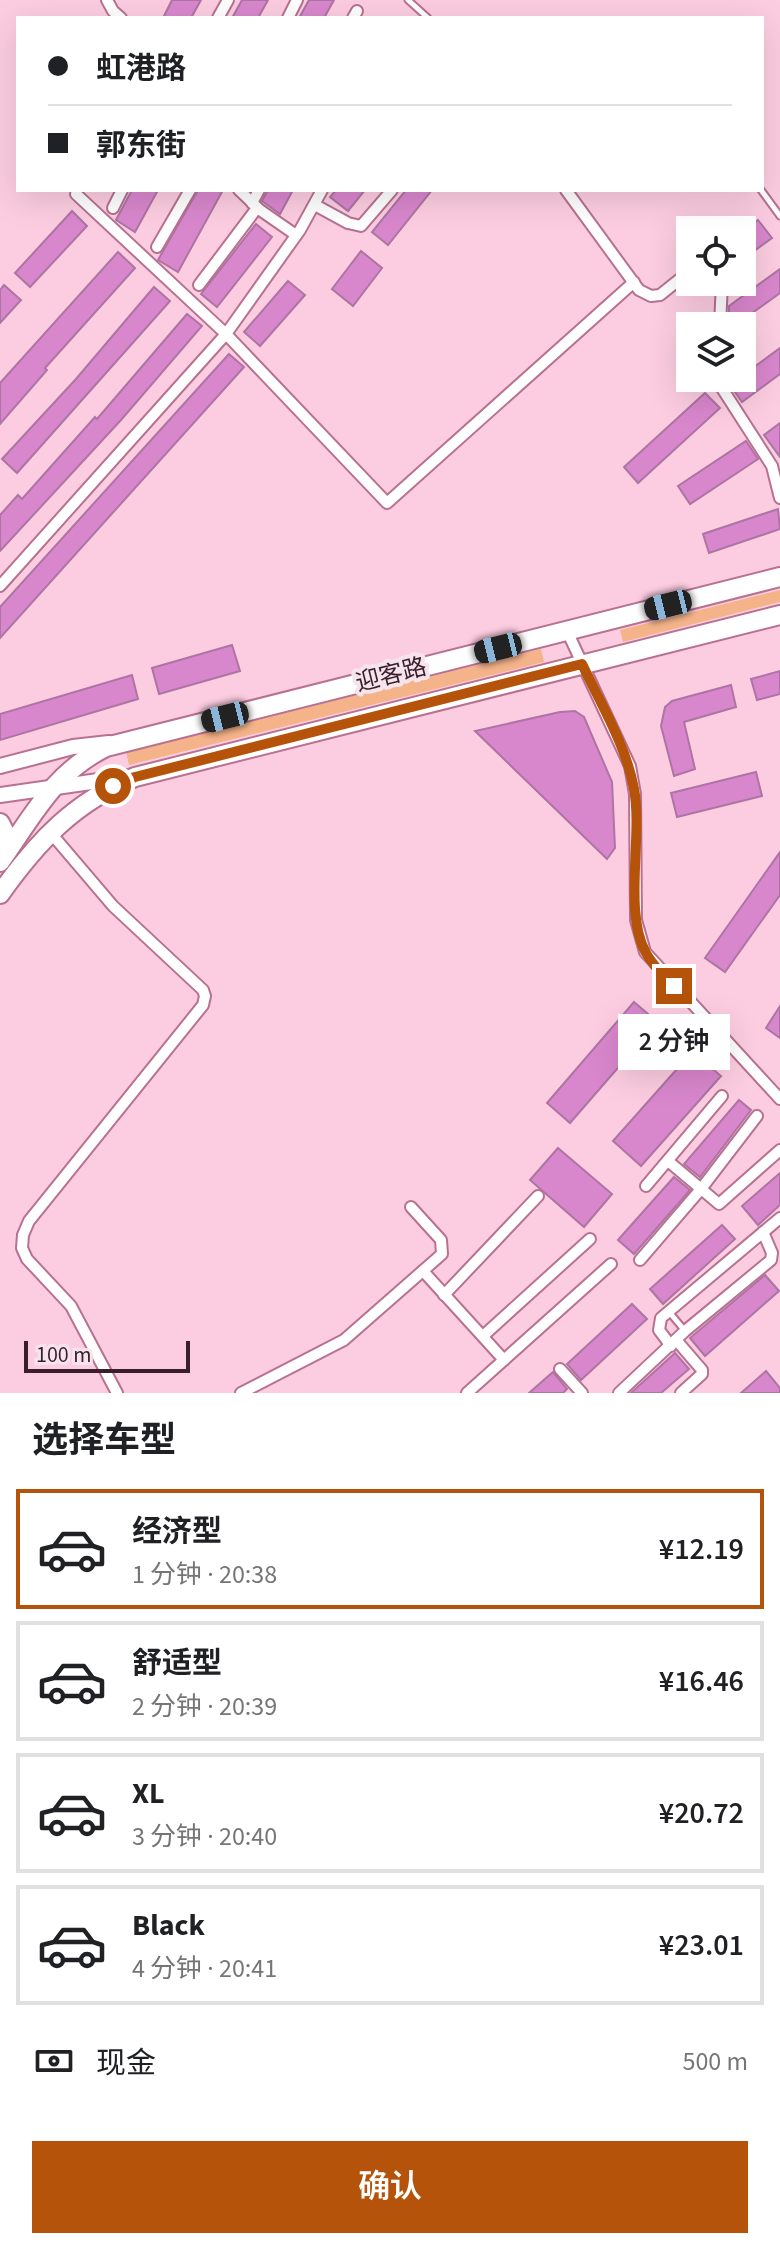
<!DOCTYPE html>
<html lang="zh">
<head>
<meta charset="utf-8">
<style>
  :root { --surface:#fff; --page:#f2f2f2; --text:#202124; --muted:#757577; --line:#e0e0e0; --accent:#b45309 }
  body { margin:0; font-family:"Source Sans 3","Noto Sans SC",sans-serif; background:var(--page); color:var(--text); height:100vh; display:flex; flex-direction:column; font-size:30px; white-space:nowrap }
  * { box-sizing:border-box; margin:0 }
  p { font-size:26px; color:var(--muted) }
  .icon { flex:none; width:44px; height:44px; fill:none; stroke:currentColor; stroke-width:2; stroke-linecap:round; stroke-linejoin:round }
  .map { position:relative; height:1393px; overflow:hidden }
  .sheet { display:flex; flex-direction:column; background:var(--surface); flex:1 }
  .sheet>* { flex:none }
  .banner { position:absolute; left:16px; top:16px; width:748px; height:176px; border-radius:0px; box-shadow:0 8px 32px #0002; display:grid; align-content:center; height:176px; padding:0 32px; background:var(--surface) }
  .controls { position:absolute; left:676px; top:216px; display:grid; gap:16px }
  .controls a { display:grid; place-items:center; width:80px; height:80px; border-radius:0px; background:var(--surface); box-shadow:0 8px 32px #0002; font-size:40px }
  .scale { position:absolute; left:24px; bottom:20px; width:166px; box-sizing:border-box; padding-left:8px; border:4px solid #3b1e2b; border-top:0; font-size:22px; line-height:28px; white-space:nowrap; color:#3b1e2b; -webkit-text-stroke:6px #f5e4eb; paint-order:stroke }
  .end { position:absolute; width:36px; height:36px; margin:-18px; border:10px solid #b45309; background:#fff; box-shadow:0 0 0 4px #fff }
  .from { border-radius:50% }
  .bubble { position:absolute; height:56px; border-radius:0px; background:var(--surface); box-shadow:0 8px 32px #0002; font-size:26px; font-weight:600; line-height:56px; text-align:center }
  .car { position:absolute; width:24px; height:48px; margin:-24px -12px; border-radius:10px; box-shadow:0 0 6px 2px #0007; background:linear-gradient(#222 24%,#8ab4d8 0 40%,#222 0 76%,#8ab4d8 0 86%,#222 0) }
  .banner b { display:flex; align-items:center; gap:28px; height:76px; font-size:30px }
  .banner b+b { border-top:2px solid var(--line) }
  .banner i { width:20px; height:20px; background:var(--text) }
  ul { padding:0; list-style:none }
  li { display:flex; align-items:center; gap:24px; height:120px; margin:0 16px 12px; padding:0 16px; border:4px solid var(--line); border-radius:0px }
  li div { flex:1 }
  li b { display:block; font-size:30px }
  li em { font-style:normal; font-weight:600 }
  li.active { border-color:var(--accent) }
  li>.icon { width:72px; height:72px; stroke-width:1.5 }
  h2 { padding:0 32px; font-size:36px; line-height:96px }
  .pay { display:flex; align-items:center; gap:20px; height:88px; padding:0 32px; font-size:30px }
  .pay p { margin-inline-start:auto }
  .primary-button { display:flex; gap:16px; margin-top:auto; padding:16px 32px }
  .primary-button a { flex:1; height:92px; border-radius:0px; background:var(--accent); color:#fff; font-size:32px; font-weight:600; line-height:92px; text-align:center }
  .map>svg:first-child { display:block }
</style>
</head>
<body>
<div class="map">
<svg width="780" height="1393" viewBox="0 0 780 1393">
  <rect width="100%" height="100%" fill="#fccde0"/>
  <g fill="#f5b38a">
    <polygon points="780,590 780,602 623,642 620,630"/>
    <polygon points="541,649 544,662 129,765 126,752"/>
  </g>
  <g fill="#d987cd" stroke="#ad74a4" stroke-width="2">
    <polygon points="172,0 201,0 191,18 163,18"/>
    <polygon points="242,0 268,0 258,18 232,18"/>
    <polygon points="309,0 334,0 324,18 299,18"/>
    <polygon points="132,190 158,190 135,232 116,220"/>
    <polygon points="198,190 223,190 178,272 158,260"/>
    <polygon points="268,190 293,190 280,214 262,201"/>
    <polygon points="336,190 365,190 348,211 330,197"/>
    <polygon points="406,190 432,190 388,245 372,232"/>
    <polygon points="72,211 87,226 30,287 15,273"/>
    <polygon points="758,220 772,238 746,257 742,253 742,232"/>
    <polygon points="256,224 272,237 217,307 201,294"/>
    <polygon points="361,251 382,268 353,306 332,289"/>
    <polygon points="118,252 135,268 45,368 47,370 0,424 0,383"/>
    <polygon points="780,269 780,293 737,324 729,312 729,306"/>
    <polygon points="288,281 305,295 260,346 244,332"/>
    <polygon points="4,285 21,300 0,323 0,290"/>
    <polygon points="154,287 170,301 17,473 2,459 76,379"/>
    <polygon points="187,314 202,326 121,420 0,551 0,515 18,495 22,499 95,417 97,419"/>
    <polygon points="780,348 780,374 742,402 730,385"/>
    <polygon points="229,354 244,367 0,638 0,607"/>
    <polygon points="705,393 720,408 638,483 624,467"/>
    <polygon points="780,423 780,457 764,435"/>
    <polygon points="746,441 758,459 690,504 678,486"/>
    <polygon points="778,509 780,529 709,553 703,534"/>
    <polygon points="232,645 240,671 159,694 152,668"/>
    <polygon points="780,671 780,694 757,700 751,679"/>
    <polygon points="132,675 138,699 0,740 0,714"/>
    <polygon points="731,685 736,707 684,722 695,769 674,776 661,726 665,707 672,701"/>
    <polygon points="575,711 584,717 612,782 615,848 607,859 475,731 560,712"/>
    <polygon points="756,772 762,796 677,817 671,793"/>
    <polygon points="780,852 780,895 725,972 705,958"/>
    <polygon points="634,1002 721,1076 641,1166 613,1141 677,1069 643,1039 570,1123 547,1103"/>
    <polygon points="780,1006 780,1038 766,1028"/>
    <polygon points="739,1100 751,1110 700,1177 684,1164"/>
    <polygon points="558,1148 612,1194 584,1227 530,1180"/>
    <polygon points="780,1173 780,1205 758,1225 742,1206"/>
    <polygon points="674,1177 690,1190 634,1254 618,1240"/>
    <polygon points="722,1225 735,1239 663,1304 650,1289"/>
    <polygon points="765,1275 779,1291 705,1356 690,1338"/>
    <polygon points="632,1304 647,1319 581,1380 567,1364"/>
    <polygon points="675,1353 689,1369 661,1393 631,1393"/>
    <polygon points="766,1371 780,1388 780,1393 741,1393"/>
    <polygon points="553,1372 567,1389 563,1393 529,1393"/>
  </g>
  <g fill="none" stroke-linecap="round" stroke-linejoin="round">
    <g stroke="#b87191" stroke-width="9">
      <g id="lane">
        <polyline points="408,0 428,18"/>
        <polyline points="761,190 780,216"/>
        <polyline points="670,1313 685,1331"/>
      </g>
    </g>
    <g stroke="#b87191" stroke-width="14">
      <g id="street">
        <polyline points="107,0 113,11 121,18"/>
        <polyline points="218,18 228,0"/>
        <polyline points="288,18 297,0"/>
        <polyline points="353,18 357,11"/>
        <polyline points="239,190 260,210 296,235"/>
        <polyline points="566,190 639,290 651,296 660,295 690,271"/>
        <polyline points="76,194 226,334 387,503 634,282"/>
        <polyline points="252,203 259,190"/>
        <polyline points="315,205 348,223 361,226 392,190"/>
        <polyline points="113,208 122,190"/>
        <polyline points="157,247 190,190"/>
        <polyline points="199,285 257,208"/>
        <polyline points="720,326 722,282"/>
        <polyline points="718,378 718,382 772,466 780,498"/>
        <polyline points="0,586 226,334 300,230 322,190"/>
        <polyline points="567,631 630,766 635,794 636,920 645,952 780,1099"/>
        <polyline points="50,832 113,906 203,990 205,996 203,1005 29,1221 23,1235 22,1248 27,1259 71,1306 117,1393"/>
        <polyline points="668,1161 719,1204 780,1150"/>
        <polyline points="646,1186 722,1096"/>
        <polyline points="640,1260 701,1189 757,1116"/>
        <polyline points="423,1271 504,1360"/>
        <polyline points="444,1295 538,1196"/>
        <polyline points="483,1336 590,1239"/>
        <polyline points="677,1341 702,1370 702,1374 681,1393"/>
        <polyline points="671,1346 659,1330 661,1318 780,1218"/>
        <polyline points="560,1369 582,1393"/>
        <polyline points="241,1393 344,1340 442,1254 441,1240 411,1207"/>
        <polyline points="467,1393 611,1264"/>
        <polyline points="619,1393 685,1331 771,1260 772,1253 763,1232"/>
      </g>
    </g>
    <g stroke="#b87191" stroke-width="18">
      <g id="secondary">
        <polyline points="0,766 73,747 109,743"/>
        <polyline points="0,795 126,777"/>
      </g>
    </g>
    <g stroke="#b87191" stroke-width="22">
      <g id="highway">
        <polyline points="0,823 8,839 5,853"/>
        <path d="M0 862C33 816 53 773 106 747L780 577"/>
        <path d="M0 894C37 842 74 802 135 777L780 615"/>
      </g>
    </g>
    <use href="#lane" stroke="#fff" stroke-width="5"/>
    <use href="#street" stroke="#fff" stroke-width="10"/>
    <use href="#secondary" stroke="#fff" stroke-width="14"/>
    <use href="#highway" stroke="#fff" stroke-width="18"/>
  </g>
  <g fill="none" stroke-linecap="round" stroke-linejoin="round">
    <path stroke="#b45309" stroke-width="10" d="M113 786 135 777 582 664C601 704 626 745 634 789 643 835 623 913 646 953 653 966 664 976 674 986"/>
  </g>
  <g text-anchor="middle" dominant-baseline="central" stroke-width="8" stroke-linejoin="round" paint-order="stroke">
    <g font-size="24" fill="#3b1e2b" stroke="#f5e4eb">
      <text transform="translate(391 675) rotate(-14)">迎客路</text>
    </g>
  </g>
</svg>
<div class="controls">
<a><svg class="icon" aria-label="locate" viewBox="0 0 24 24"><circle cx="12" cy="12" r="6"/><path d="M12 2v4M12 18v4M2 12h4M18 12h4"/></svg></a>
<a><svg class="icon" aria-label="layers" viewBox="0 0 24 24"><path d="M12 4l9 5-9 5-9-5zM3 14l9 5 9-5"/></svg></a>
</div>
<div class="scale">100 m</div>
<i class="end from" style="left:113px;top:786px"></i>
<i class="end" style="left:674px;top:986px"></i>
<div class="bubble" style="left:618px;top:1014px;width:112px">2 分钟</div>
<i class="car" style="left:668px;top:605px;rotate:256deg"></i>
<i class="car" style="left:498px;top:648px;rotate:256deg"></i>
<i class="car" style="left:225px;top:717px;rotate:256deg"></i>
<div class="banner">
<b><i class="from"></i>虹港路</b>
<b><i></i>郭东街</b>
</div>
</div>
<section class="sheet">
<h2>选择车型</h2>
<ul>
<li class="active"><svg class="icon" aria-label="car" viewBox="0 0 24 24"><path d="M5 17H2v-5l4-1 3-4h7l3 4 3 1v5h-3M9 17h6M6 11h13"/><circle cx="7" cy="17" r="2"/><circle cx="17" cy="17" r="2"/></svg><div><b>经济型</b><p>1 分钟 · 20:38</p></div><em>¥12.19</em></li>
<li><svg class="icon" aria-label="car" viewBox="0 0 24 24"><path d="M5 17H2v-5l4-1 3-4h7l3 4 3 1v5h-3M9 17h6M6 11h13"/><circle cx="7" cy="17" r="2"/><circle cx="17" cy="17" r="2"/></svg><div><b>舒适型</b><p>2 分钟 · 20:39</p></div><em>¥16.46</em></li>
<li><svg class="icon" aria-label="car" viewBox="0 0 24 24"><path d="M5 17H2v-5l4-1 3-4h7l3 4 3 1v5h-3M9 17h6M6 11h13"/><circle cx="7" cy="17" r="2"/><circle cx="17" cy="17" r="2"/></svg><div><b>XL</b><p>3 分钟 · 20:40</p></div><em>¥20.72</em></li>
<li><svg class="icon" aria-label="car" viewBox="0 0 24 24"><path d="M5 17H2v-5l4-1 3-4h7l3 4 3 1v5h-3M9 17h6M6 11h13"/><circle cx="7" cy="17" r="2"/><circle cx="17" cy="17" r="2"/></svg><div><b>Black</b><p>4 分钟 · 20:41</p></div><em>¥23.01</em></li>
</ul>
<div class="pay"><svg class="icon" aria-label="cash" viewBox="0 0 24 24"><path d="M3 7h18v10H3z"/><circle cx="12" cy="12" r="2"/></svg>现金<p>500 m</p></div>
<div class="primary-button"><a>确认</a></div>
</section>
</body>
</html>
